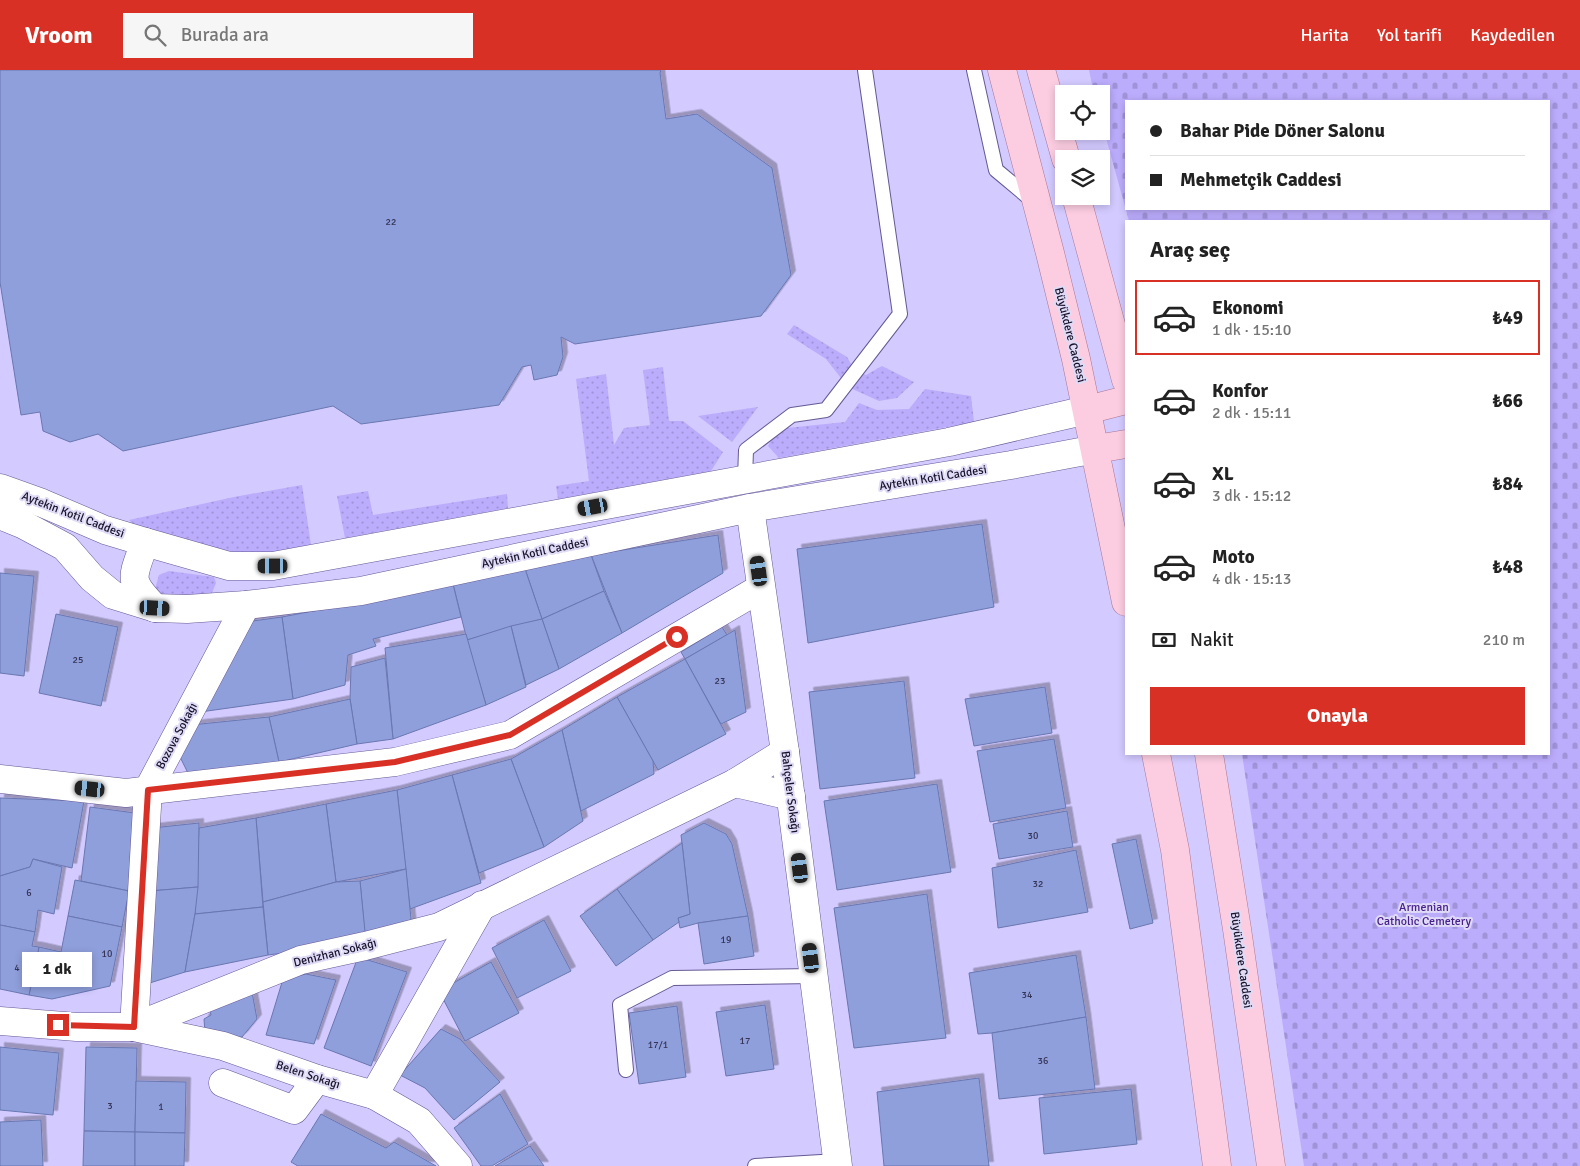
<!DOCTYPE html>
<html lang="tr">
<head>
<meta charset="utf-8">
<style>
  :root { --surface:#fff; --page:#f6f6f6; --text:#222; --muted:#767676; --line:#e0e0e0; --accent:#d93025 }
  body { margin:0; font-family:Signika,sans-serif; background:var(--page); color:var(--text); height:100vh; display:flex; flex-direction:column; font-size:19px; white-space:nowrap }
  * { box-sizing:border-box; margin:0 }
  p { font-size:16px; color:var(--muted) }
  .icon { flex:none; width:28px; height:28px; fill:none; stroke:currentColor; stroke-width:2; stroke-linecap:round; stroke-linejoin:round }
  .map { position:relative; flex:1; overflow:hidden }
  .side { position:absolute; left:1125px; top:150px; width:425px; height:535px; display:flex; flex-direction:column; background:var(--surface); border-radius:0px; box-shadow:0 2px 8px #0003 }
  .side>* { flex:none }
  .banner { position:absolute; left:1125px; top:30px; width:425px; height:110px; border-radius:0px; box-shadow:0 2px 8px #0003; display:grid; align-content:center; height:110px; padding:0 25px; background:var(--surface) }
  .buttons { position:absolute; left:1055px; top:15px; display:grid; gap:10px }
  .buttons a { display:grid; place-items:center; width:55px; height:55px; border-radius:0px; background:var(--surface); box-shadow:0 2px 8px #0003; font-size:25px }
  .end { position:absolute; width:22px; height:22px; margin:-11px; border:6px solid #d93025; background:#fff; box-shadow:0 0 0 2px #fff }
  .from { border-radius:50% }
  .bubble { position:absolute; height:35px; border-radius:0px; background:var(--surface); box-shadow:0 2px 8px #0003; font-size:16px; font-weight:800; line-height:35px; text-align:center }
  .car { position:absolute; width:15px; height:30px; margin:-15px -8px; border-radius:6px; box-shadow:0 0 4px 1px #0007; background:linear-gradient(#222 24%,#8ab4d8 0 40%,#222 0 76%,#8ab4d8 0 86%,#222 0) }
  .banner b { display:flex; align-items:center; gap:18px; height:48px; font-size:19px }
  .banner b+b { border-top:1px solid var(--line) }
  .banner i { width:12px; height:12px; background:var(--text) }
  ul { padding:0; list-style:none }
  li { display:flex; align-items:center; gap:15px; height:75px; margin:0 10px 8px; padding:0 15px; border:2px solid transparent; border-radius:0px }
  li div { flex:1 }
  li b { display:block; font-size:19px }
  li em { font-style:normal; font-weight:800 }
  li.on { border-color:var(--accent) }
  li>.icon { width:45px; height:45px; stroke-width:1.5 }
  h2 { padding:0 25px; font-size:22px; line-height:60px }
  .pay { display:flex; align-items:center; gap:12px; height:55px; padding:0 25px; font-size:19px }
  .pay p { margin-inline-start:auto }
  .button { display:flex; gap:10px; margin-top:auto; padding:10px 25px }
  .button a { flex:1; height:58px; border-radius:0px; background:var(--accent); color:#fff; font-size:20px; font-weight:800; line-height:58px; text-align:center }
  header { display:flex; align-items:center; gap:30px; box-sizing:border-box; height:70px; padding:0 25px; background:var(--accent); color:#fff }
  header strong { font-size:24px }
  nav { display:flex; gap:28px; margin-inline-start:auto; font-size:18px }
  .search { width:350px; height:45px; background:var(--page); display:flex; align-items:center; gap:12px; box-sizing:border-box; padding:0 18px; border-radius:0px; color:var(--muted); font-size:19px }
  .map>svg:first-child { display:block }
</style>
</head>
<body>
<header>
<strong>Vroom</strong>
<div class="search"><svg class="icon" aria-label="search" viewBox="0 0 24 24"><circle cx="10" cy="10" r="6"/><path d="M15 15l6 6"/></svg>Burada ara</div>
<nav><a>Harita</a><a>Yol tarifi</a><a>Kaydedilen</a></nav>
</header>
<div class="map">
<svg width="1580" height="1096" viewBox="0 0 1580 1096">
  <defs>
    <pattern id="grass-dots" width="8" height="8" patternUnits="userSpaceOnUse" patternTransform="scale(1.25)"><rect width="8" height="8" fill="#bcacfc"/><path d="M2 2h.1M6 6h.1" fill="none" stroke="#a193d8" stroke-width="1.8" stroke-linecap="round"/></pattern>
    <pattern id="cemetery-stones" width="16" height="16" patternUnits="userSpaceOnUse" patternTransform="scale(1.25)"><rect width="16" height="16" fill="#bcacfc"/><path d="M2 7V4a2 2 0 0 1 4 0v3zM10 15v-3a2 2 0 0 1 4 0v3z" fill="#a193d8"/></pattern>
    <filter id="shadow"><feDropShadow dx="4.5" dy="-4.5" stdDeviation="0" flood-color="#0004"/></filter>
  </defs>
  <rect width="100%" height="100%" fill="#d3caff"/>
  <g fill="url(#grass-dots)">
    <polygon points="794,255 847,287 854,299 866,305 882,296 914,312 897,328 879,331 848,317 826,289 787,264"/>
    <polygon points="663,297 669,351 683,351 723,382 711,401 558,429 556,416 589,411 576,309 606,304 614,375 624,358 650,355 643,300"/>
    <polygon points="925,319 971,326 974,352 779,388 768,376 774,365 787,358 845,352 859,333 877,340 909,339"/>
    <polygon points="758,337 732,372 698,346"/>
    <polygon points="302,415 311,475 257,485 184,475 146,465 129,450 234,427"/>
    <polygon points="368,421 373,445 507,424 508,438 345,468 337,426"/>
    <polygon points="169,501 214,507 216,513 212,523 177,530 167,529 155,519 159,505"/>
  </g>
  <path fill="url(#cemetery-stones)" fill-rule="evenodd" d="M1089 0H1580V1096H1304L1242 684H1549V151H1129L1101 50V24H1094ZM1549 31V139H1126V31Z"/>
  <g fill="#8f9fdc" stroke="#6977b1" filter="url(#shadow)">
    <polygon points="0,0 661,0 660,3 666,49 697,44 772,98 791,205 761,246 575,274 561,267 563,287 557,305 534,310 531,295 522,297 499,335 361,354 333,336 123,381 98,364 70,372 43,361 40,342 21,345 0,212"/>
    <polygon points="982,454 994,537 808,573 797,479"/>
    <polygon points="718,465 723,503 622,563 591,485"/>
    <polygon points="591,485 604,521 542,549 523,493"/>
    <polygon points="523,493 542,549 467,570 453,514"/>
    <polygon points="0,503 34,506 24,606 0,603"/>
    <polygon points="453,514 461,547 373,569 376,576 348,585 345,615 293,629 282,547"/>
    <polygon points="604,521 622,563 559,599 542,549"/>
    <polygon points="56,544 118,557 101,636 39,623"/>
    <polygon points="282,547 293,629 193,643 238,553"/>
    <polygon points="542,549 559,599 526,615 511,556"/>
    <polygon points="511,556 526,617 486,635 467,570"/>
    <polygon points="722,557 727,565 685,589 681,582"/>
    <polygon points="735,560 746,642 721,654 685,589"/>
    <polygon points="466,564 486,635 393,669 385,578"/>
    <polygon points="385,588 393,669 357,674 350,629 351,597"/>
    <polygon points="685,589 726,664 658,700 617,627"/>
    <polygon points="904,611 915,708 820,719 809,622"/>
    <polygon points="1045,617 1052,663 974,676 965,629"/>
    <polygon points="617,627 653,691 654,704 581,741 562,660"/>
    <polygon points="350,629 357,674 279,692 269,647"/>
    <polygon points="269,647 279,692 191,709 179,685 191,655"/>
    <polygon points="562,660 583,751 544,777 511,689"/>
    <polygon points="1054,669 1066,738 990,752 977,681"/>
    <polygon points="511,689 544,777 479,803 452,705"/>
    <polygon points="452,705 481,813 410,839 397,720"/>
    <polygon points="937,714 951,802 837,820 824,731"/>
    <polygon points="397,720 406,799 336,812 326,734"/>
    <polygon points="0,728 84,731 72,798 33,789 30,797 0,806"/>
    <polygon points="326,734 336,812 263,832 256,748"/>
    <polygon points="90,737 135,743 129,821 81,811"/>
    <polygon points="1067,741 1073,777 999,789 993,754"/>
    <polygon points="256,748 263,837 195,844 199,758"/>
    <polygon points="199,753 198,817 150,821 152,758"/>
    <polygon points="704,753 726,764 732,774 748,846 698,853 680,858 678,848 690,844 681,765"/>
    <polygon points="1136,769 1153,853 1130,859 1112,774"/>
    <polygon points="682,773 690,844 678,848 679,852 653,870 617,819"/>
    <polygon points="1076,780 1088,842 998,858 992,798"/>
    <polygon points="33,789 62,797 54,844 38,840 35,862 0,855 0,806 30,797"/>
    <polygon points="406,799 412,859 365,866 360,811"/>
    <polygon points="75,810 129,821 122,857 68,846"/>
    <polygon points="360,811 366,872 268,885 263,832 336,812"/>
    <polygon points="198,817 195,844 185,902 140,916 150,821"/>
    <polygon points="617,819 653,870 616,896 580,846"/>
    <polygon points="927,824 946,968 854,978 834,838"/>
    <polygon points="263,837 268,885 185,902 195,844"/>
    <polygon points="68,846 122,857 110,916 52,929 29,925 39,877 61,882"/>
    <polygon points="748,846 754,886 704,894 698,853"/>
    <polygon points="544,850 571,901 517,928 492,878"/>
    <polygon points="0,855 35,862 32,876 39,877 29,925 0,919"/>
    <polygon points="1076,885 1086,947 992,963 978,964 969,903"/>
    <polygon points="358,887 407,902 371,996 324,978"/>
    <polygon points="491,892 519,943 465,971 439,921"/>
    <polygon points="306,904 336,910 314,974 266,965 283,909"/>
    <polygon points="252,922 257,949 242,967 219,969 205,963 204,949 211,945 208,933"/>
    <polygon points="765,935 774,999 726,1006 716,942"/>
    <polygon points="677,936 686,1007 639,1014 629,943"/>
    <polygon points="1086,947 1095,1019 999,1029 992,963"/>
    <polygon points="441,959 460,969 500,1012 454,1050 425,1018 400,1005"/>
    <polygon points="0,977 59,983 53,1045 0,1040"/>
    <polygon points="86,977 137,978 135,1062 84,1061"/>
    <polygon points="979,1008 989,1096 884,1096 877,1022"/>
    <polygon points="136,1011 186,1012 185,1063 135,1062"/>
    <polygon points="1131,1019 1137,1074 1044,1084 1039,1028"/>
    <polygon points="500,1024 528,1074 492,1096 481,1096 454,1058"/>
    <polygon points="321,1044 386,1078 394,1072 436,1096 298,1096 291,1092"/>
    <polygon points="41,1050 43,1096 0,1096 0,1052"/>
    <polygon points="84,1061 135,1062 135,1096 83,1096"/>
    <polygon points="135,1062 185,1063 184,1096 135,1096"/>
    <polygon points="530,1076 544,1096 495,1096"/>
  </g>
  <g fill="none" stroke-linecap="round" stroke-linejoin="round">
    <g stroke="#655993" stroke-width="16">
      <g id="lane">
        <polyline points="974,0 996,100 1033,131"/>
        <polyline points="745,409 746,380 792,345 826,340 900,244 865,0"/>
        <polyline points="626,1000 620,935 672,908 814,906"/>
        <polyline points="755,1096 838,1091"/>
      </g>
    </g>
    <g stroke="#655993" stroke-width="29">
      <g id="street">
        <polyline points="750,438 785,682 838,1096"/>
        <polyline points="0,709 126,723 395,692 510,665 761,518"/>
        <polyline points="735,713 791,726"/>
        <polyline points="134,957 301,890 365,876 439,857 735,713 785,682"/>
        <polyline points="134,957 148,720 246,535"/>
        <polyline points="134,957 223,976 317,1009 374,1025 419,1051 458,1096"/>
        <polyline points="223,1013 294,1040 317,1009"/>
        <polyline points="374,1025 482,835"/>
      </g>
    </g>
    <g stroke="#655993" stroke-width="29">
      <g id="secondary">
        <polyline points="0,418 42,433 105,460 145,472 229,496 273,496 949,372 1087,340"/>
        <polyline points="0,445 22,454 65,477 92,508 113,525 155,538 187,539 246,535 361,521 750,438 1011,395 1096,379"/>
        <path d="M145 472C132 509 127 509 155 538"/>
        <polyline points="0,951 77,957 134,957"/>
      </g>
    </g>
    <g stroke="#ab7694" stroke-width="29">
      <g id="primary">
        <polyline points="1002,0 1050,183 1076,289 1126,532"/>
        <polyline points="1041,0 1066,89"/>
        <polyline points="1076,126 1126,310"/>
        <polyline points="1087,340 1126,330"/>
        <polyline points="1096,379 1126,374"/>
        <polyline points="1156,684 1175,780 1217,1096"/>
        <polyline points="1209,684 1237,859 1271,1096"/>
      </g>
    </g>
    <use href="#lane" stroke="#fff" stroke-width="14"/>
    <use href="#street" stroke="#fff" stroke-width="28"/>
    <use href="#secondary" stroke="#fff" stroke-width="28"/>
    <use href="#primary" stroke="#fccde1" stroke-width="28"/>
  </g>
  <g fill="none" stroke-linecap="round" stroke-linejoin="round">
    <polyline stroke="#d93025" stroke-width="6" points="58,955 134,957 148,720 395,692 510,665 677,567"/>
  </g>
  <g text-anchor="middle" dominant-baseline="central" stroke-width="4" stroke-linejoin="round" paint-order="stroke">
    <g font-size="10" fill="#353456">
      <text x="391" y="152">22</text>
      <text x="78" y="590">25</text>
      <text x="720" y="611">23</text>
      <text x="1033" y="766">30</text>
      <text x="1038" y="814">32</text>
      <text x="29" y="823">6</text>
      <text x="726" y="870">19</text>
      <text x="107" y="884">10</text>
      <text x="17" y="898">4</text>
      <text x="1027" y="925">34</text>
      <text x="745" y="971">17</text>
      <text x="658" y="975">17/1</text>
      <text x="1043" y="991">36</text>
      <text x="110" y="1036">3</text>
      <text x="161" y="1037">1</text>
    </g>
    <g font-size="12" fill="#171129" stroke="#dfdbf6">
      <text transform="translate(1070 265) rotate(76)">Büyükdere Caddesi</text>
      <text transform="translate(933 408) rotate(-9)">Aytekin Kotil Caddesi</text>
      <text transform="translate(73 445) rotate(21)">Aytekin Kotil Caddesi</text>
      <text transform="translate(535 483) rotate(-12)">Aytekin Kotil Caddesi</text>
      <text transform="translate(177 666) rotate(-62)">Bozova Sokağı</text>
      <text transform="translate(790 722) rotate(83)">Bahçeler Sokağı</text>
      <text transform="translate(335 883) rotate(-14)">Denizhan Sokağı</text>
      <text transform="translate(1241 890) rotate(82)">Büyükdere Caddesi</text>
      <text transform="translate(308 1005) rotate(18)">Belen Sokağı</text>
    </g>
    <g font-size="12" fill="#48208e" stroke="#dfdbf6">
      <text x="1424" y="837">Armenian<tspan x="1424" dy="14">Catholic Cemetery</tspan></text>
    </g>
  </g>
</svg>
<div class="buttons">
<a><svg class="icon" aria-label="locate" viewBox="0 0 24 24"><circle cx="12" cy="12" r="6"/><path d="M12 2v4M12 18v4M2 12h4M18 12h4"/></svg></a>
<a><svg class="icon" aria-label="layers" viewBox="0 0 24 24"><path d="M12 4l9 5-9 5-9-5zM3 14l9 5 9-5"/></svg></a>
</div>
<i class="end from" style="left:677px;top:567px"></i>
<i class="end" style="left:58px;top:955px"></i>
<div class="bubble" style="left:22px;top:882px;width:70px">1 dk</div>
<i class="car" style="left:593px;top:437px;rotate:260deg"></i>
<i class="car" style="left:273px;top:496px;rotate:270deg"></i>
<i class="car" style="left:759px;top:501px;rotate:352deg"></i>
<i class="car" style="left:155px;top:538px;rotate:93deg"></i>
<i class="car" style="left:90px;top:719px;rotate:276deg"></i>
<i class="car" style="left:800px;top:798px;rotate:353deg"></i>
<i class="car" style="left:811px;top:888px;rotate:353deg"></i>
<div class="banner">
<b><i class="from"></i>Bahar Pide Döner Salonu</b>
<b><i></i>Mehmetçik Caddesi</b>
</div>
<section class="side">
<h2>Araç seç</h2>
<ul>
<li class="on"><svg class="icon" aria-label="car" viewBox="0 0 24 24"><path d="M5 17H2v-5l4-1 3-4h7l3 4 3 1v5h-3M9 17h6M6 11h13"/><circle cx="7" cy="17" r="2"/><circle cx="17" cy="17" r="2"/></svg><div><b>Ekonomi</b><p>1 dk · 15:10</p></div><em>₺49</em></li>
<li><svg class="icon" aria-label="car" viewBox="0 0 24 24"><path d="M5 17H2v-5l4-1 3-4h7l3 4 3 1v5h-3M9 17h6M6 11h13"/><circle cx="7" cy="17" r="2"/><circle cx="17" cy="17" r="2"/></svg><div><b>Konfor</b><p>2 dk · 15:11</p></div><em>₺66</em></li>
<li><svg class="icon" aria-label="car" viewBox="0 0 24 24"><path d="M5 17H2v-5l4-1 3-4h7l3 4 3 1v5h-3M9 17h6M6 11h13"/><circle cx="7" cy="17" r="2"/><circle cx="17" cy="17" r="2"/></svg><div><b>XL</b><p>3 dk · 15:12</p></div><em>₺84</em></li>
<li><svg class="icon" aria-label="car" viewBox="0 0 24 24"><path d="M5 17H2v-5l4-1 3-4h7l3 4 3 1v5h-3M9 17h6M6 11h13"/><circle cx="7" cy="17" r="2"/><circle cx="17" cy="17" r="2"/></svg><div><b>Moto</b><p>4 dk · 15:13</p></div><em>₺48</em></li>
</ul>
<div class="pay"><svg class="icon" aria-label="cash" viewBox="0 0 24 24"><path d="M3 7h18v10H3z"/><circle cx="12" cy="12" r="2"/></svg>Nakit<p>210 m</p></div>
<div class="button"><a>Onayla</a></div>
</section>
</div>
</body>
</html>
